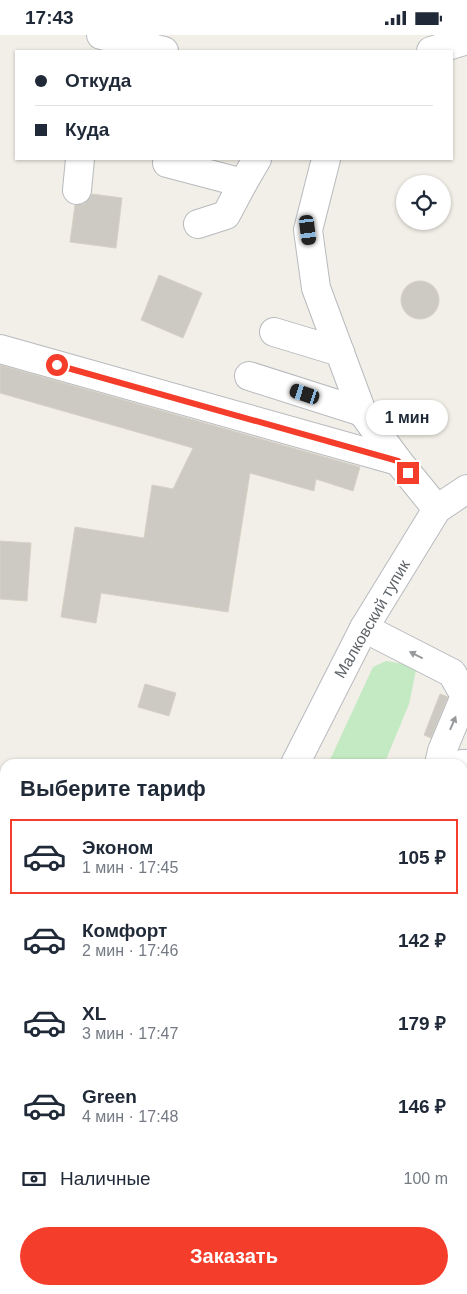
<!DOCTYPE html>
<html lang="ru">
<head>
<meta charset="utf-8">
<style>
  :root { --surface:#fff; --page:#f2f2f3; --text:#1f2937; --muted:#747a83; --line:#e0e1e3; --accent:#f43d2b }
  body { margin:0; font-family:Arial,sans-serif; background:var(--page); color:var(--text); height:100vh; display:flex; flex-direction:column; font-size:19px; white-space:nowrap }
  * { box-sizing:border-box; margin:0 }
  p { font-size:16px; color:var(--muted) }
  .icon { flex:none; width:28px; height:28px; fill:none; stroke:currentColor; stroke-width:2; stroke-linecap:round; stroke-linejoin:round }
  .map { position:relative; flex:1; overflow:hidden }
  .panel { position:absolute; left:0px; top:724px; width:468px; height:536px; display:flex; flex-direction:column; background:var(--surface); border-radius:15px 15px 0 0; box-shadow:0 1px 4px #0004 }
  .panel>* { flex:none }
  .hud { position:absolute; left:15px; top:15px; width:438px; height:110px; border-radius:0px; box-shadow:0 1px 4px #0004; display:grid; align-content:center; height:110px; padding:0 20px; background:var(--surface) }
  .controls { position:absolute; left:396px; top:140px; display:grid; gap:10px }
  .controls a { display:grid; place-items:center; width:55px; height:55px; border-radius:50%; background:var(--surface); box-shadow:0 1px 4px #0004; font-size:25px }
  .end { position:absolute; width:22px; height:22px; margin:-11px; border:6px solid #f43d2b; background:#fff; box-shadow:0 0 0 2px #fff }
  .from { border-radius:50% }
  .bubble { position:absolute; height:35px; border-radius:18px; background:var(--surface); box-shadow:0 1px 4px #0004; font-size:16px; font-weight:800; line-height:35px; text-align:center }
  .car { position:absolute; width:15px; height:30px; margin:-15px -8px; border-radius:6px; box-shadow:0 0 4px 1px #0007; background:linear-gradient(#222 24%,#8ab4d8 0 40%,#222 0 76%,#8ab4d8 0 86%,#222 0) }
  .hud b { display:flex; align-items:center; gap:18px; height:48px; font-size:19px }
  .hud b+b { border-top:1px solid var(--line) }
  .hud i { width:12px; height:12px; background:var(--text) }
  ul { padding:0; list-style:none }
  li { display:flex; align-items:center; gap:15px; height:75px; margin:0 10px 8px; padding:0 10px; border:2px solid transparent; border-radius:0px }
  li div { flex:1 }
  li b { display:block; font-size:19px }
  li em { font-style:normal; font-weight:800 }
  li.active { border-color:var(--accent) }
  li>.icon { width:45px; height:45px; stroke-width:1.5 }
  h2 { padding:0 20px; font-size:22px; line-height:60px }
  .pay { display:flex; align-items:center; gap:12px; height:55px; padding:0 20px; font-size:19px }
  .pay p { margin-inline-start:auto }
  .primary-button { display:flex; gap:10px; margin-top:auto; padding:10px 20px }
  .primary-button a { flex:1; height:58px; border-radius:30px; background:var(--accent); color:#fff; font-size:20px; font-weight:800; line-height:58px; text-align:center }
  .status { display:flex; justify-content:space-between; align-items:center; height:35px; padding:0 25px; background:var(--surface); direction:ltr }
  .status svg { height:14px; fill:currentColor }
  .map>svg:first-child { display:block }
</style>
</head>
<body>
<div class="status"><b>17:43</b><svg viewBox="0 0 49 12"><path d="M0 12V9h3v3zM5 12V6h3v6zM10 12V3h3v9zM15 12V0h3v12zM26 1h20v11H26zM47 4h2v5h-2z"/></svg></div>
<div class="map">
<svg width="467" height="1259" viewBox="0 0 467 1259">
  <rect width="100%" height="100%" fill="#f1efe7"/>
  <polygon fill="#e2e1dc" points="0,1188 5,1189 5,1255 61,1255 59,1259 0,1259"/>
  <polygon fill="#c3eac3" points="386,626 404,629 416,635 409,669 385,727 377,729 328,729 373,632"/>
  <g fill="#cdcac4" stroke="#d7d1c5">
    <polygon points="92,159 122,163 116,213 70,207 75,170 84,169 89,164"/>
    <polygon points="159,240 202,258 183,303 141,285"/>
    <circle cx="420" cy="265" r="19"/>
    <polygon points="0,330 360,432 353,456 316,444 314,456 250,438 228,577 101,558 96,588 61,582 75,492 144,503 152,450 173,454 193,413 0,358"/>
    <polygon points="0,506 31,508 27,566 0,564"/>
    <polygon points="145,649 176,658 169,681 138,672"/>
    <polygon points="440,659 448,662 431,703 424,700"/>
  </g>
  <g fill="none" stroke-linecap="round" stroke-linejoin="round">
    <g stroke="#b7babe" stroke-width="30">
      <g id="minor">
        <polyline points="101,0 164,16"/>
        <polyline points="431,16 467,5"/>
        <polyline points="168,124 167,128 243,148 257,124"/>
        <polyline points="326,124 308,195 316,253 362,377 398,426 437,474"/>
        <polyline points="77,155 80,124"/>
        <polyline points="198,189 226,180 243,148"/>
        <polyline points="274,297 340,317"/>
        <polyline points="0,314 398,426"/>
        <polyline points="249,341 362,377"/>
        <polyline points="364,593 452,638 465,661 442,716 439,729"/>
        <polyline points="295,729 364,593 437,474 467,454"/>
        <polyline points="462,729 467,729"/>
        <polyline points="462,796 467,791"/>
        <polyline points="0,1249 1,1244"/>
        <polyline points="84,1259 85,1255"/>
        <polyline points="196,1259 198,1255"/>
        <polyline points="303,1259 304,1255"/>
      </g>
    </g>
    <use href="#minor" stroke="#fff" stroke-width="28"/>
  </g>
  <defs><path id="oneway-solid" d="M-6-.8H1V-3.2L6.5 0L1 3.2V.8H-6Z" transform="scale(1.25)"/></defs>
  <g fill="#969a9d">
    <use href="#oneway-solid" transform="translate(416 620) rotate(-153)"/>
    <use href="#oneway-solid" transform="translate(453 688) rotate(-67)"/>
  </g>
  <g fill="none" stroke-linecap="round" stroke-linejoin="round">
    <polyline stroke="#f43d2b" stroke-width="6" points="57,330 398,426 408,438"/>
  </g>
  <g text-anchor="middle" dominant-baseline="central" stroke-width="5" stroke-linejoin="round" paint-order="stroke">
    <g font-size="16" fill="#5e6368" stroke="#fff">
      <text transform="translate(372 584) rotate(-60)">Малковский тупик</text>
    </g>
  </g>
</svg>
<div class="controls">
<a><svg class="icon" aria-label="locate" viewBox="0 0 24 24"><circle cx="12" cy="12" r="6"/><path d="M12 2v4M12 18v4M2 12h4M18 12h4"/></svg></a>
</div>
<i class="end from" style="left:57px;top:330px"></i>
<i class="end" style="left:408px;top:438px"></i>
<div class="bubble" style="left:366px;top:365px;width:82px">1 мин</div>
<i class="car" style="left:308px;top:195px;rotate:173deg"></i>
<i class="car" style="left:305px;top:359px;rotate:288deg"></i>
<div class="hud">
<b><i class="from"></i>Откуда</b>
<b><i></i>Куда</b>
</div>
<section class="panel">
<h2>Выберите тариф</h2>
<ul>
<li class="active"><svg class="icon" aria-label="car" viewBox="0 0 24 24"><path d="M5 17H2v-5l4-1 3-4h7l3 4 3 1v5h-3M9 17h6M6 11h13"/><circle cx="7" cy="17" r="2"/><circle cx="17" cy="17" r="2"/></svg><div><b>Эконом</b><p>1 мин · 17:45</p></div><em>105 ₽</em></li>
<li><svg class="icon" aria-label="car" viewBox="0 0 24 24"><path d="M5 17H2v-5l4-1 3-4h7l3 4 3 1v5h-3M9 17h6M6 11h13"/><circle cx="7" cy="17" r="2"/><circle cx="17" cy="17" r="2"/></svg><div><b>Комфорт</b><p>2 мин · 17:46</p></div><em>142 ₽</em></li>
<li><svg class="icon" aria-label="car" viewBox="0 0 24 24"><path d="M5 17H2v-5l4-1 3-4h7l3 4 3 1v5h-3M9 17h6M6 11h13"/><circle cx="7" cy="17" r="2"/><circle cx="17" cy="17" r="2"/></svg><div><b>XL</b><p>3 мин · 17:47</p></div><em>179 ₽</em></li>
<li><svg class="icon" aria-label="car" viewBox="0 0 24 24"><path d="M5 17H2v-5l4-1 3-4h7l3 4 3 1v5h-3M9 17h6M6 11h13"/><circle cx="7" cy="17" r="2"/><circle cx="17" cy="17" r="2"/></svg><div><b>Green</b><p>4 мин · 17:48</p></div><em>146 ₽</em></li>
</ul>
<div class="pay"><svg class="icon" aria-label="cash" viewBox="0 0 24 24"><path d="M3 7h18v10H3z"/><circle cx="12" cy="12" r="2"/></svg>Наличные<p>100 m</p></div>
<div class="primary-button"><a>Заказать</a></div>
</section>
</div>
</body>
</html>
